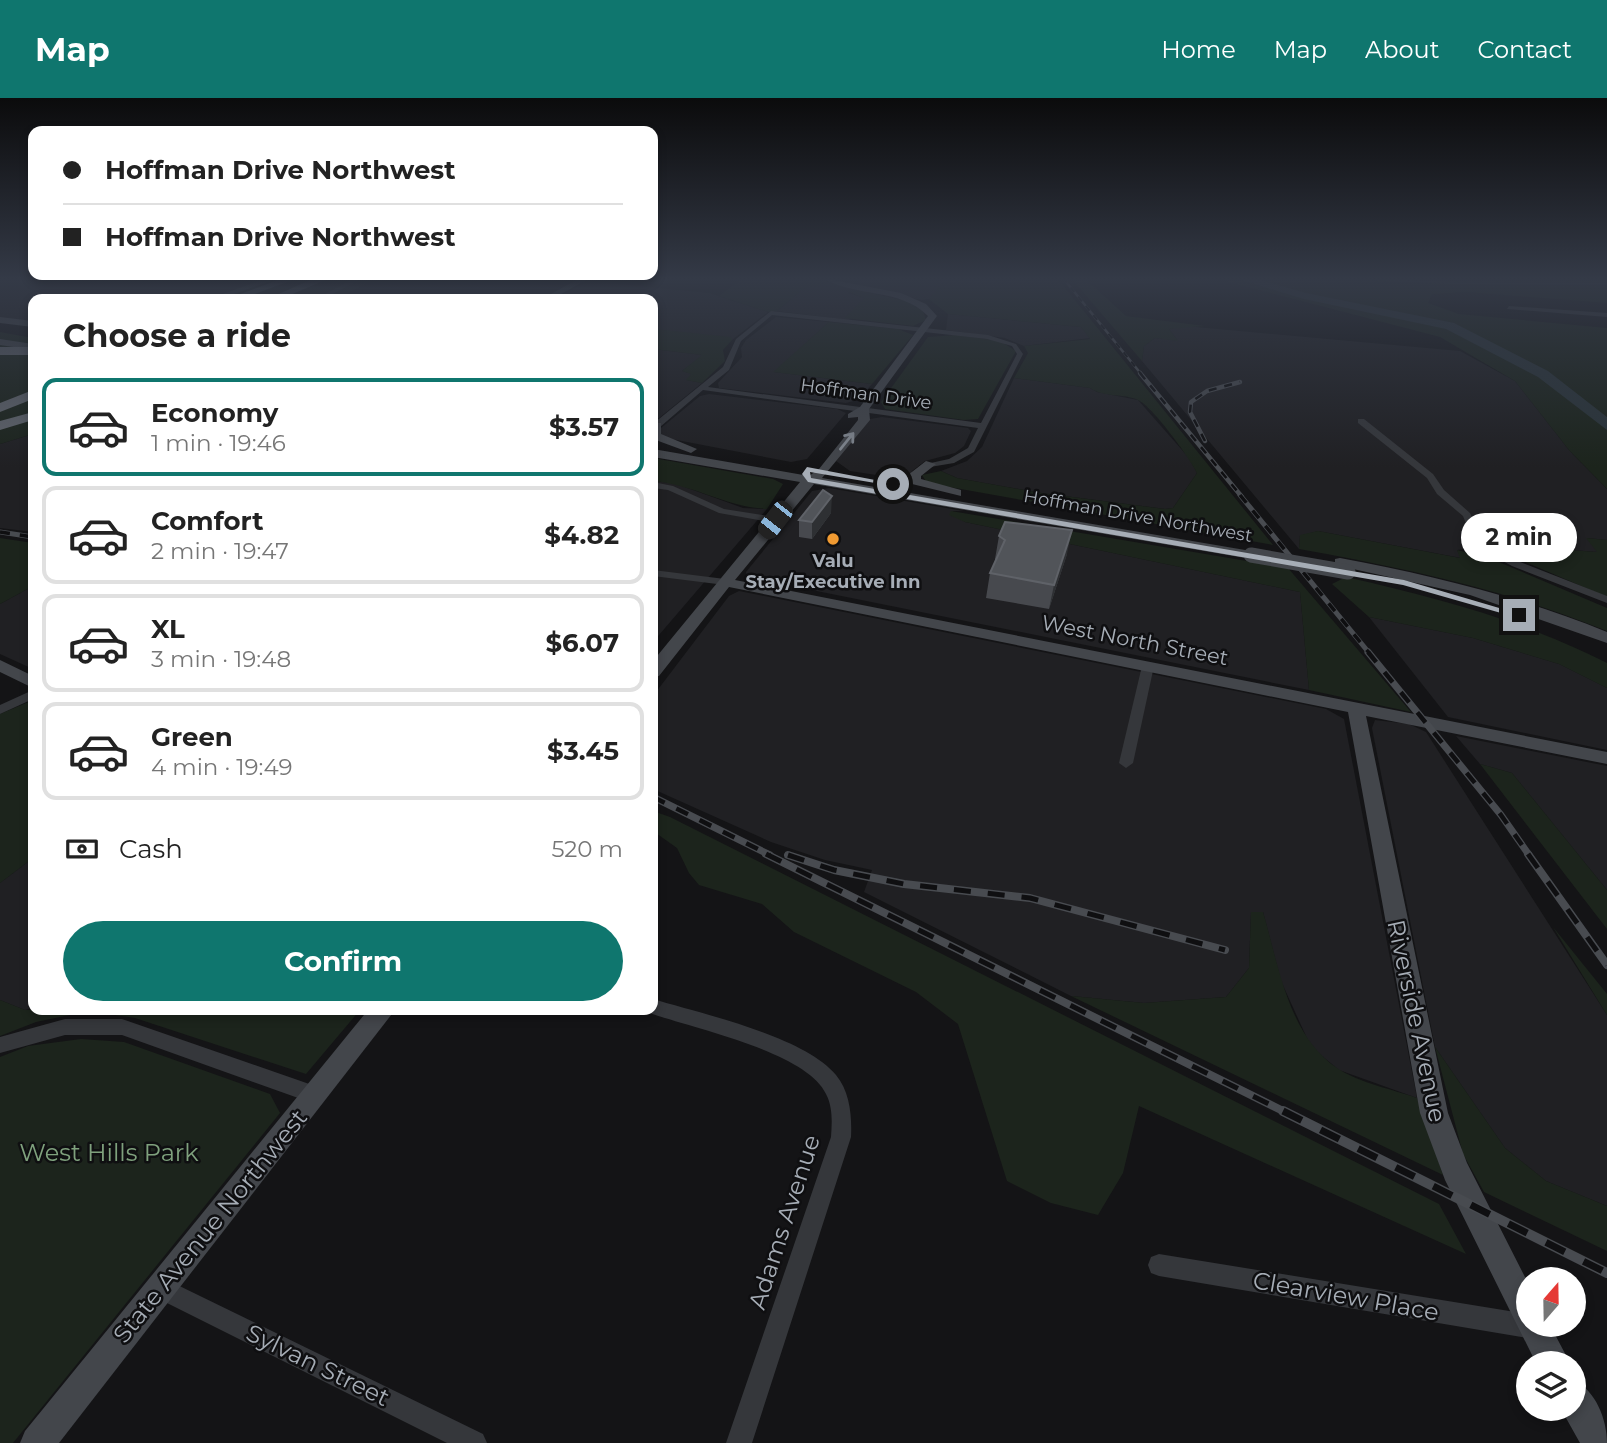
<!DOCTYPE html>
<html lang="en">
<head>
<meta charset="utf-8">
<style>
  :root { --surface:#fff; --page:#f6f6f6; --text:#222; --muted:#767676; --line:#e0e0e0; --accent:#0f766e }
  body { margin:0; font-family:Montserrat,sans-serif; background:var(--page); color:var(--text); height:100vh; display:flex; flex-direction:column; font-size:26px; white-space:nowrap }
  * { box-sizing:border-box; margin:0 }
  p { font-size:23px; color:var(--muted) }
  .icon { flex:none; width:38px; height:38px; fill:none; stroke:currentColor; stroke-width:2; stroke-linecap:round; stroke-linejoin:round }
  .map { position:relative; flex:1; overflow:hidden }
  .sheet { position:absolute; left:28px; top:196px; width:630px; height:721px; display:flex; flex-direction:column; background:var(--surface); border-radius:14px; box-shadow:0 4px 10px #0003 }
  .sheet>* { flex:none }
  .banner { position:absolute; left:28px; top:28px; width:630px; height:154px; border-radius:14px; box-shadow:0 4px 10px #0003; display:grid; align-content:center; height:154px; padding:0 35px; background:var(--surface) }
  .needle { width:46px; rotate:20deg }
  .buttons { position:absolute; left:1516px; top:1169px; display:grid; gap:14px }
  .buttons a { display:grid; place-items:center; width:70px; height:70px; border-radius:50%; background:var(--surface); box-shadow:0 4px 10px #0003; font-size:35px }
  .end { position:absolute; width:32px; height:32px; margin:-16px; border:9px solid #a6adb6; background:#111; box-shadow:0 0 0 4px #111 }
  .from { border-radius:50% }
  .bubble { position:absolute; height:49px; border-radius:24px; background:var(--surface); box-shadow:0 4px 10px #0003; font-size:23px; font-weight:700; line-height:49px; text-align:center }
  .car { position:absolute; width:21px; height:42px; margin:-21px -10px; border-radius:9px; box-shadow:0 0 5px 2px #0007; background:linear-gradient(#222 24%,#8ab4d8 0 40%,#222 0 76%,#8ab4d8 0 86%,#222 0) }
  .banner b { display:flex; align-items:center; gap:24px; height:66px; font-size:26px }
  .banner b+b { border-top:2px solid var(--line) }
  .banner i { width:18px; height:18px; background:var(--text) }
  ul { padding:0; list-style:none }
  li { display:flex; align-items:center; gap:21px; height:98px; margin:0 14px 10px; padding:0 21px; border:4px solid var(--line); border-radius:14px }
  li div { flex:1 }
  li b { display:block; font-size:26px }
  li em { font-style:normal; font-weight:700 }
  li.on { border-color:var(--accent) }
  li>.icon { width:63px; height:63px; stroke-width:1.5 }
  h2 { padding:0 35px; font-size:32px; line-height:84px }
  .pay { display:flex; align-items:center; gap:18px; height:77px; padding:0 35px; font-size:26px }
  .pay p { margin-inline-start:auto }
  .button { display:flex; gap:14px; margin-top:auto; padding:14px 35px }
  .button a { flex:1; height:80px; border-radius:42px; background:var(--accent); color:#fff; font-size:28px; font-weight:700; line-height:80px; text-align:center }
  header { display:flex; align-items:center; gap:42px; box-sizing:border-box; height:98px; padding:0 35px; background:var(--accent); color:#fff }
  header strong { font-size:33px }
  nav { display:flex; gap:38px; margin-inline-start:auto; font-size:24px }
  .map>svg:first-child { display:block }
</style>
</head>
<body>
<header>
<strong>Map</strong>
<nav><a>Home</a><a>Map</a><a>About</a><a>Contact</a></nav>
</header>
<div class="map">
<svg width="1607" height="1345" viewBox="0 0 1607 1345">
  <rect width="100%" height="100%" fill="#141416"/>
  <g fill="#202023">
    <polygon points="0,180 272,180 208,201 33,201 33,224 0,220"/>
    <polygon points="863,180 946,180 947,181 929,201 922,202 855,187"/>
    <polygon points="588,183 709,195 768,214 732,242 653,231 653,201 554,201"/>
    <polygon points="828,184 853,191 848,195 865,200 849,222 777,213 803,191"/>
    <polygon points="948,216 1081,229 1090,240 1024,248 1005,240 946,232"/>
    <polygon points="776,219 829,224 774,274 872,286 857,302 846,305 719,290 718,285 742,259 741,250 746,242"/>
    <polygon points="1185,228 1460,253 1515,283 1569,352 1607,391 1607,442 1587,440 1598,454 1501,447 1457,452 1461,460 1318,433 1300,438 1299,451 1142,263 1144,248 1155,240 1177,242 1169,231"/>
    <polygon points="653,251 703,257 682,273 692,276 687,282 702,285 659,320 653,321"/>
    <polygon points="1014,280 1090,290 1097,294 1138,302 1190,361 1197,375 1173,410 1165,411 1041,395 957,380 941,373 967,363 982,349"/>
    <polygon points="709,296 837,311 846,315 807,361 791,364 661,339 661,330 700,298"/>
    <polygon points="882,319 968,330 971,333 964,348 955,355 925,363 912,373 909,382 850,373 836,363 870,321"/>
    <polygon points="33,336 33,434 0,430 0,346"/>
    <polygon points="653,383 674,385 743,410 767,411 653,544"/>
    <polygon points="829,390 964,413 952,413 965,424 1300,494 1309,592 747,479 746,474 812,393"/>
    <polygon points="33,488 33,571 0,556 0,506"/>
    <polygon points="739,493 1326,611 1344,621 1417,1000 1339,972 1311,949 1281,883 1263,814 1251,815 1249,870 1226,899 1144,905 1071,898 864,794 872,772 825,762 771,744 653,691 653,598 729,498"/>
    <polygon points="1369,519 1473,540 1559,566 1607,590 1607,652 1448,619"/>
    <polygon points="1375,622 1409,626 1426,634 1607,917 1607,1108 1546,1083 1505,1050 1435,949 1372,630"/>
    <polygon points="1456,638 1607,668 1607,792 1512,675 1480,666"/>
    <polygon points="33,760 33,910 25,912 0,902 0,785"/>
  </g>
  <g fill="#1c241c">
    <polygon points="284,180 376,180 337,201 228,201 236,197 217,201"/>
    <polygon points="734,180 820,180 828,184 803,191 777,213 768,214 719,198 741,181"/>
    <path d="M946 180H1057L1273 447 927 385 922 377 941 373 957 380 1041 395 1165 411 1173 410 1197 375C1190 360 1152 308 1138 302 1123 295 1104 300 1090 290L1014 280 1028 255 1024 248 1090 241 1081 229 948 216 929 201Z"/>
    <polygon points="1071,180 1084,180 1126,218 1205,228 1169,231 1178,243 1155,240 1144,248 1142,263"/>
    <polygon points="1213,180 1607,180 1607,205 1467,194 1432,196 1428,205 1459,216 1607,230 1607,391 1569,352 1515,283 1440,239"/>
    <polygon points="853,191 906,203 923,213 926,222 913,228 845,220 864,200 847,193"/>
    <polygon points="829,224 898,231 913,237 872,286 773,274"/>
    <polygon points="654,231 731,239 732,242 723,252 725,263 702,285 686,282 691,276 682,273 702,257 653,251"/>
    <polygon points="0,234 33,240 33,336 0,346"/>
    <polygon points="956,237 1000,243 1016,253 978,321 964,322 885,311 881,304 928,239"/>
    <path d="M653 360 773 381 783 386 767 411C726 409 692 386 653 383Z"/>
    <polygon points="951,413 1288,470 1411,614 1309,592 1300,494 965,424 949,417"/>
    <path d="M1318 433 1460 460 1457 452 1487 459 1607 510V533C1507 492 1405 470 1299 451L1300 437Z"/>
    <polygon points="0,440 33,445 33,488 0,506"/>
    <polygon points="1586,440 1607,442 1607,499 1509,457 1501,447 1597,454"/>
    <path d="M1346 479C1441 501 1519 521 1607 565V590L1559 566 1473 540 1369 519 1332 486Z"/>
    <polygon points="31,603 33,760 0,785 0,616"/>
    <polygon points="1480,666 1512,675 1607,792 1607,831"/>
    <polygon points="653,713 670,719 1439,1106 1466,1156 1139,1008 1123,1075 1098,1117 1051,1105 1007,1083 958,926 916,894 794,834 762,806 699,787 689,775 677,750 653,733"/>
    <path d="M1251 814H1263C1279 868 1288 937 1337 970 1359 985 1392 991 1417 1000L1443 1077 1071 898 1144 905 1226 899 1249 870Z"/>
    <polygon points="1553,829 1607,896 1607,917"/>
    <polygon points="0,902 25,912 152,912 166,916 170,912 360,912 306,976 135,920 89,913 36,924 0,938"/>
    <polygon points="81,941 124,944 270,996 280,1015 13,1345 0,1345 0,959 28,948"/>
    <polygon points="1435,949 1505,1050 1546,1083 1607,1108 1607,1153 1484,1094 1463,1056"/>
  </g>
  <g fill="none" stroke-linecap="round" stroke-linejoin="round">
    <polyline stroke="#2a3439" stroke-width="2" points="1343,180 1450,185 1607,186"/>
    <polygon fill="#2a3439" fill-rule="evenodd" points="1235,180 1253,180 1306,195 1454,225 1548,273 1607,319 1607,332 1538,279 1446,231 1304,201"/>
    <g fill="#35373b" fill-rule="evenodd">
      <polygon points="355,180 363,180 323,201 316,201"/>
      <polygon points="1509,208 1607,215 1607,219 1507,211"/>
      <path d="M771 213 988 237 1016 246 1023 256 974 354 954 365 930 369 926 366 949 361 968 350 978 330 703 292 660 329H654V325L723 269 736 241ZM772 217 987 241 1012 248 1017 256 981 325 708 289 729 272 741 243Z"/>
      <polygon points="1358,321 1364,321 1433,376 1444,392 1470,415 1483,444 1520,464 1607,498 1607,505 1512,468 1475,448 1463,418 1437,396 1427,380 1358,325"/>
      <polygon points="653,384 673,388 724,411 775,419 780,422 775,425 719,415 668,392 653,390"/>
      <polygon points="653,472 725,481 730,484 725,487 653,478"/>
      <polygon points="1148,564 1154,568 1133,665 1126,670 1119,665 1142,568"/>
      <polygon points="33,592 33,601 0,616 0,607"/>
      <path d="M653 901C702 916 804 938 836 977 850 994 852 1018 851 1039L752 1345H726L831 1039C832 1025 833 1009 826 996 806 953 690 930 647 914L645 912H653Z"/>
      <polygon points="65,921 122,921 315,988 322,991 325,997 322,1003 315,1006 122,937 65,937 0,955 0,939"/>
      <polygon points="1159,1156 1528,1216 1528,1227 1544,1227 1545,1229 1541,1237 1533,1241 1159,1178 1151,1175 1148,1167 1151,1159"/>
      <polygon points="161,1179 483,1336 487,1345 447,1345 153,1198 150,1190 153,1182"/>
    </g>
    <g fill="#43464b" fill-rule="evenodd">
      <polygon points="267,180 279,180 220,201 209,201"/>
      <polygon points="580,180 590,180 552,201 542,201"/>
      <path d="M823 180 901 195 926 206 937 218 869 311 870 322 822 380 1251 453 1258 457 1251 461 814 386 735 482 1607 654V666L1366 618 1448 1015 1467 1065 1528 1185V1227H1550L1570 1265H1536L1445 1082 1420 1015 1348 614 729 489 659 578 653 579V563L800 384 653 359V351L809 378 819 371 858 322V319L848 320V316L860 309 928 218C899 189 856 200 823 180Z"/>
      <polygon points="0,219 33,223 33,229 0,225"/>
      <polygon points="0,241 33,246 33,252 0,247"/>
      <polygon points="653,325 661,325 661,336 697,351 691,355 653,341"/>
      <polygon points="926,363 936,366 921,378 921,381 961,392 961,398 912,386 908,377"/>
      <path d="M1340 460C1431 477 1521 499 1607 534V545L1470 497 1335 467V461Z"/>
      <polygon points="0,562 33,578 33,590 0,574"/>
      <polygon points="368,912 395,912 59,1345 20,1345 25,1333"/>
      <path d="M1573 1282C1596 1292 1607 1322 1607 1345H1580L1561 1311H1573Z"/>
    </g>
    <g fill="#61656c" fill-rule="evenodd">
      <polygon points="283,180 298,180 241,201 227,201"/>
      <polygon points="315,180 330,180 283,200 274,198"/>
      <rect x="0" y="249" width="33" height="8"/>
      <polygon points="33,292 33,301 0,314 0,305"/>
      <polygon points="33,314 33,322 0,332 0,323"/>
    </g>
    <g stroke="#484b50" stroke-width="2.5">
      <polyline id="rail-far5" points="1063,180 1142,277"/>
    </g>
    <g stroke="#484b50" stroke-width="4.5">
      <g id="rail-far4">
        <polyline points="1140,275 1242,399"/>
        <polyline points="1205,343 1190,314 1191,304 1207,293 1240,284"/>
      </g>
    </g>
    <g stroke="#484b50" stroke-width="5">
      <g id="rail-far3">
        <polyline points="1240,397 1370,556"/>
        <polyline points="0,434 33,439"/>
      </g>
    </g>
    <g stroke="#484b50" stroke-width="7">
      <g id="rail-far2">
        <polyline points="1368,554 1501,717 1529,757"/>
        <polyline points="653,699 770,757"/>
      </g>
    </g>
    <g stroke="#484b50" stroke-width="8">
      <g id="rail-far1">
        <polyline points="766,756 1287,1015"/>
        <polyline points="1528,756 1607,867"/>
        <polyline points="788,757 834,772 904,786 1030,800 1225,852"/>
      </g>
    </g>
    <g stroke="#484b50" stroke-width="10">
      <polyline id="rail" points="1283,1013 1607,1175"/>
    </g>
    <use href="#rail-far5" stroke="#0f0f11" stroke-width="2" stroke-dasharray="6" stroke-linecap="butt"/>
    <use href="#rail-far4" stroke="#0f0f11" stroke-width="2.5" stroke-dasharray="8" stroke-linecap="butt"/>
    <use href="#rail-far3" stroke="#0f0f11" stroke-width="3.5" stroke-dasharray="10" stroke-linecap="butt"/>
    <use href="#rail-far2" stroke="#0f0f11" stroke-width="4.5" stroke-dasharray="13" stroke-linecap="butt"/>
    <use href="#rail-far1" stroke="#0f0f11" stroke-width="5" stroke-dasharray="17" stroke-linecap="butt"/>
    <use href="#rail" stroke="#0f0f11" stroke-width="7" stroke-dasharray="21" stroke-linecap="butt"/>
    <polyline stroke="#43464b" stroke-width="15" points="1251,457 1348,474"/>
  </g>
  <g fill="#47494e">
    <polygon points="831,415 812,441 799,439 799,422"/>
    <polygon points="999,438 1067,456 1049,511 986,500 990,475 996,462 995,461"/>
  </g>
  <g fill="#2e3033">
    <polygon points="832,398 831,415 812,441 812,424"/>
    <polygon points="1072,432 1067,456 1049,511 1054,487"/>
  </g>
  <g fill="#515459" stroke="#5f6268" stroke-width="2">
    <polygon points="823,392 832,398 812,424 799,422"/>
    <polygon points="1005,424 1072,432 1054,487 990,475 1005,442 999,438"/>
  </g>
  <defs><path id="oneway-shaft" d="M-6 0H5M1.5-3L5.5 0L1.5 3" fill="none" stroke-width="1.6" stroke-linecap="round" stroke-linejoin="round" transform="scale(1.75)"/></defs>
  <use stroke="#838991" href="#oneway-shaft" transform="translate(847 343) rotate(-51)"/>
  <linearGradient id="sky" x2="0" y2="1"><stop stop-color="#0b0b0c"/><stop offset="0.49" stop-color="#343a47"/><stop offset="1" stop-color="#343a47" stop-opacity="0"/></linearGradient>
  <rect width="1607" height="369" fill="url(#sky)"/>
  <polygon fill="#a6adb6" points="807,369 896,386 893,388 810,374 811,380 1404,482 1523,517 1515,519 1403,487 808,384 802,376"/>
  <circle fill="#f09a32" stroke="#0f0f11" stroke-width="2.5" cx="833" cy="441" r="7"/>
  <g text-anchor="middle" dominant-baseline="central" stroke-width="5" stroke-linejoin="round" paint-order="stroke">
    <g font-size="18" fill="#a6adb6" stroke="#0f0f11">
      <text transform="translate(866 296) rotate(8)">Hoffman Drive</text>
      <text transform="translate(1138 418) rotate(10)">Hoffman Drive Northwest</text>
    </g>
    <g font-size="18" font-weight="bold" fill="#a6adb6" stroke="#0f0f11">
      <text x="833" y="463">Valu<tspan x="833" dy="21">Stay/Executive Inn</tspan></text>
    </g>
    <g font-size="21" fill="#a6adb6" stroke="#0f0f11">
      <text transform="translate(1135 542) rotate(11)">West North Street</text>
    </g>
    <g font-size="24" fill="#a6adb6" stroke="#0f0f11">
      <text transform="translate(1417 923) rotate(78)">Riverside Avenue</text>
      <text transform="translate(784 1124) rotate(-72)">Adams Avenue</text>
      <text transform="translate(210 1128) rotate(-51)">State Avenue Northwest</text>
      <text transform="translate(1346 1198) rotate(10)">Clearview Place</text>
      <text transform="translate(318 1267) rotate(26)">Sylvan Street</text>
    </g>
    <g font-size="24" fill="#7fa17d" stroke="#0f0f11">
      <text x="109" y="1054">West Hills Park</text>
    </g>
  </g>
</svg>
<div class="buttons">
<a><svg class="needle" viewBox="-14 -14 28 28"><path d="M0-13l5 13h-10z" fill="#e53935"/><path d="M0 13l5-13h-10z" fill="#767676"/></svg></a>
<a><svg class="icon" aria-label="layers" viewBox="0 0 24 24"><path d="M12 4l9 5-9 5-9-5zM3 14l9 5 9-5"/></svg></a>
</div>
<i class="end from" style="left:893px;top:386px"></i>
<i class="end" style="left:1519px;top:517px"></i>
<div class="bubble" style="left:1461px;top:415px;width:116px">2 min</div>
<i class="car" style="left:775px;top:422px;rotate:218deg"></i>
<div class="banner">
<b><i class="from"></i>Hoffman Drive Northwest</b>
<b><i></i>Hoffman Drive Northwest</b>
</div>
<section class="sheet">
<h2>Choose a ride</h2>
<ul>
<li class="on"><svg class="icon" aria-label="car" viewBox="0 0 24 24"><path d="M5 17H2v-5l4-1 3-4h7l3 4 3 1v5h-3M9 17h6M6 11h13"/><circle cx="7" cy="17" r="2"/><circle cx="17" cy="17" r="2"/></svg><div><b>Economy</b><p>1 min · 19:46</p></div><em>$3.57</em></li>
<li><svg class="icon" aria-label="car" viewBox="0 0 24 24"><path d="M5 17H2v-5l4-1 3-4h7l3 4 3 1v5h-3M9 17h6M6 11h13"/><circle cx="7" cy="17" r="2"/><circle cx="17" cy="17" r="2"/></svg><div><b>Comfort</b><p>2 min · 19:47</p></div><em>$4.82</em></li>
<li><svg class="icon" aria-label="car" viewBox="0 0 24 24"><path d="M5 17H2v-5l4-1 3-4h7l3 4 3 1v5h-3M9 17h6M6 11h13"/><circle cx="7" cy="17" r="2"/><circle cx="17" cy="17" r="2"/></svg><div><b>XL</b><p>3 min · 19:48</p></div><em>$6.07</em></li>
<li><svg class="icon" aria-label="car" viewBox="0 0 24 24"><path d="M5 17H2v-5l4-1 3-4h7l3 4 3 1v5h-3M9 17h6M6 11h13"/><circle cx="7" cy="17" r="2"/><circle cx="17" cy="17" r="2"/></svg><div><b>Green</b><p>4 min · 19:49</p></div><em>$3.45</em></li>
</ul>
<div class="pay"><svg class="icon" aria-label="cash" viewBox="0 0 24 24"><path d="M3 7h18v10H3z"/><circle cx="12" cy="12" r="2"/></svg>Cash<p>520 m</p></div>
<div class="button"><a>Confirm</a></div>
</section>
</div>
</body>
</html>
